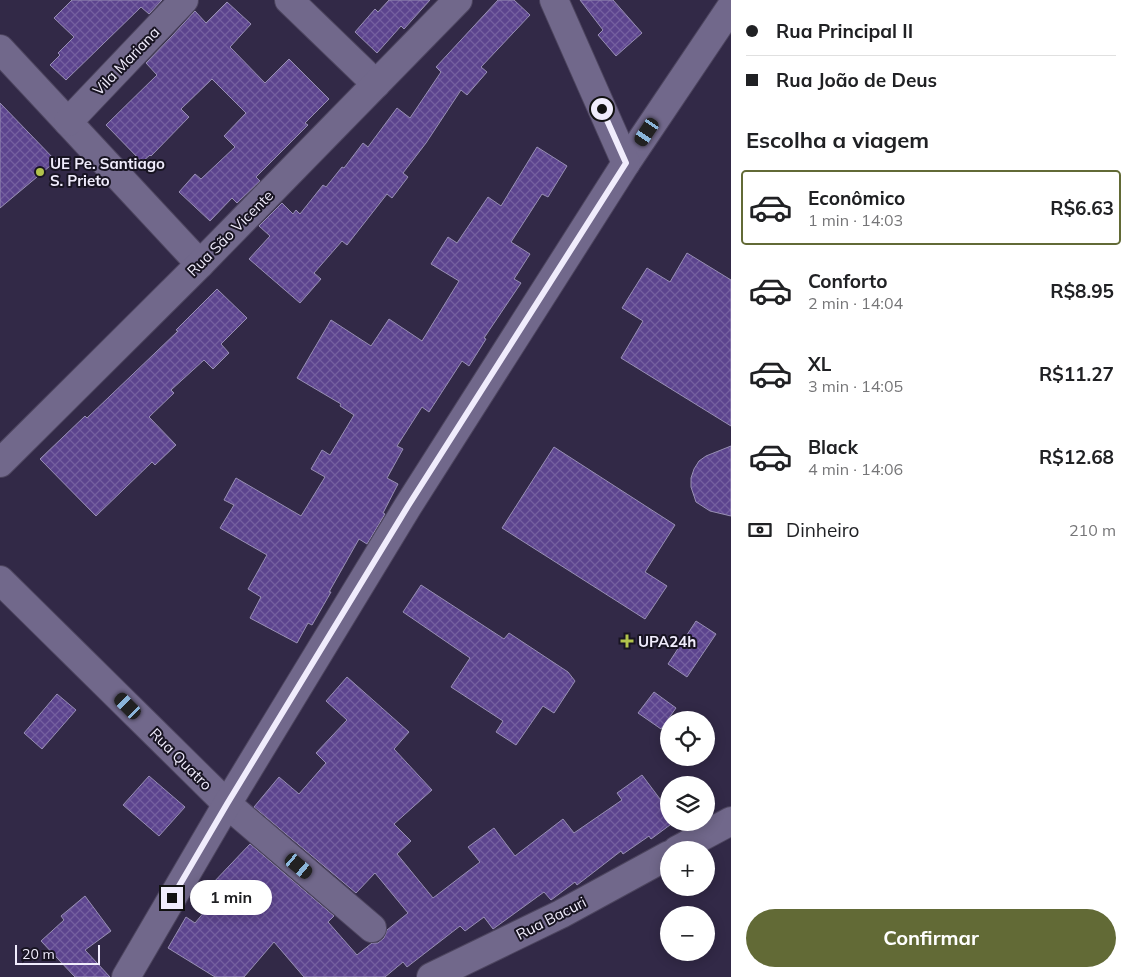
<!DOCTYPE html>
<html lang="pt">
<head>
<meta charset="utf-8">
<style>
  :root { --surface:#fff; --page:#f2f2f2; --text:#202124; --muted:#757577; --line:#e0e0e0; --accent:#626a36 }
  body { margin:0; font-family:Mulish,sans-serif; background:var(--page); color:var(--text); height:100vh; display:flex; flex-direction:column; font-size:19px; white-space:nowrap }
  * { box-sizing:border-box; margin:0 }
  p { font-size:16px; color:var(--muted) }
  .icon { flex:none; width:28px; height:28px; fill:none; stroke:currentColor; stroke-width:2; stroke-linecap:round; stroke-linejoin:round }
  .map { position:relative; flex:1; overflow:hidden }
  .side { display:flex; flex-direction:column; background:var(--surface); width:400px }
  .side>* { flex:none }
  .hud { display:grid; align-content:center; height:110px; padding:0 15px; background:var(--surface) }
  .tools { position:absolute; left:660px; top:711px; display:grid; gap:10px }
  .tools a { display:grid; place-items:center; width:55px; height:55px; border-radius:50%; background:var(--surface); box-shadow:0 2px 12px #0003; font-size:25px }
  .scale { position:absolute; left:15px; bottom:12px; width:85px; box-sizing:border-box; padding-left:5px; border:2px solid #f0ecfc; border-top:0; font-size:14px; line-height:18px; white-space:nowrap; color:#f0ecfc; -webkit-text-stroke:4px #181422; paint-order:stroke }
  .end { position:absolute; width:22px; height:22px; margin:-11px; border:6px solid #f0ecfc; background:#111; box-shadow:0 0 0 2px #111 }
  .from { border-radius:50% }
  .bubble { position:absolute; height:35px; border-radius:18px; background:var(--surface); box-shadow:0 2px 12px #0003; font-size:16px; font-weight:700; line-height:35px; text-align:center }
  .car { position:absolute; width:15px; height:30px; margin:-15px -8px; border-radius:6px; box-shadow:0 0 4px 1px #0007; background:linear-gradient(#222 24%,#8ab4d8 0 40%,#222 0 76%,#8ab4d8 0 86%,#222 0) }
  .hud b { display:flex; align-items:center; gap:18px; height:48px; font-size:19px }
  .hud b+b { border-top:1px solid var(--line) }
  .hud i { width:12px; height:12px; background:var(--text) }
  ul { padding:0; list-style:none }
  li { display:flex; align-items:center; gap:15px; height:75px; margin:0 10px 8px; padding:0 5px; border:2px solid transparent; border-radius:5px }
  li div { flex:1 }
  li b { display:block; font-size:19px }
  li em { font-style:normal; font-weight:700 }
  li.on { border-color:var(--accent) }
  li>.icon { width:45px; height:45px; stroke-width:1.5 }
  h2 { padding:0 15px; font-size:22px; line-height:60px }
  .pay { display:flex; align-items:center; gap:12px; height:55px; padding:0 15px; font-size:19px }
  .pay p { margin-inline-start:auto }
  .cta { display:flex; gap:10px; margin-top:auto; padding:10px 15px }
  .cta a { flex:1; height:58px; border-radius:30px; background:var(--accent); color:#fff; font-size:20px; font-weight:700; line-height:58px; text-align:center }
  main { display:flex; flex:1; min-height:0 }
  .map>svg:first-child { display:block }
</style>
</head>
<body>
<main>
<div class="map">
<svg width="731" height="977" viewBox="0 0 731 977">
  <defs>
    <pattern id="building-cross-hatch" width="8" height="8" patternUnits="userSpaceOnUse" patternTransform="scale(1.25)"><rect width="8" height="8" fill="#5c448e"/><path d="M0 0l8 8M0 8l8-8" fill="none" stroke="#745f9f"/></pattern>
  </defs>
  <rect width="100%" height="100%" fill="#322947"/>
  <g fill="url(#building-cross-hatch)" stroke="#988fb4">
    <polygon points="72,0 162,0 149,14 141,7 66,80 50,65 60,55 58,53 74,37 54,18"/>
    <polygon points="389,0 430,0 404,29 401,26 377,53 355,32 375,9 378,12"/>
    <polygon points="498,0 514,0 530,15 481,67 487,72 467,95 461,90 426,143 403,173 408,177 392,198 387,194 347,245 342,241 314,273 321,279 300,303 249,259 270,236 259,226 282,203 293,214 296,210 300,214 323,185 326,187 342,167 344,168 363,143 368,147 397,108 410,118 441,72 436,67"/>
    <polygon points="580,0 613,0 642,33 616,56 598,35 603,30"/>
    <polygon points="227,2 251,24 230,47 265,83 289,59 329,99 305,123 308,125 256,177 260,181 237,203 232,198 210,221 179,192 195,174 201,179 235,147 224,136 246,113 212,79 181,109 189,117 151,156 150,155 142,162 106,125 157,75 146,63 172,36 195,11 206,23"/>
    <polygon points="0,103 56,161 0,208"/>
    <polygon points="537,147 567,166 548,197 542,194 511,242 530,254 514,279 521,283 484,338 486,339 469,366 462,361 429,412 422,407 397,446 403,449 387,478 398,484 383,513 385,514 367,544 359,539 329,592 331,592 312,625 308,623 297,643 250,618 261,597 248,589 267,555 220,528 234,505 224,500 236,478 301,516 325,477 311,469 322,450 330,455 354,415 340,406 341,404 297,378 331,320 371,346 389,319 422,341 459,281 431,264 448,237 457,243 488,197 501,206"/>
    <polygon points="687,253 731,280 731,426 621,358 643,321 622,308 647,268 670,282"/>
    <polygon points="217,289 247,318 221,344 229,353 213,369 204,360 171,390 174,393 149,417 176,445 155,465 152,462 96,516 40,459 85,416 87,418 178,331 176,330"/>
    <polygon points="731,446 731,516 710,511 696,502 691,487 691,478 694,469 699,461 706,456"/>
    <polygon points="554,447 675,525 645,572 667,586 645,619 502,528"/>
    <polygon points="421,585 504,639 509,633 568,672 575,681 554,713 543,706 516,745 496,732 503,721 451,687 470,658 403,612"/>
    <polygon points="696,621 716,634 687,677 668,664"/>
    <polygon points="347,677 409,732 394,749 432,790 394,824 411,841 397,854 433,898 480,862 468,847 494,828 515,856 563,819 574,833 622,800 617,793 642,775 669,811 669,822 674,822 651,839 649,836 623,854 621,851 577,885 575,882 551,900 544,892 493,929 484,917 465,931 460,926 407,967 403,962 385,977 304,977 274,942 244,977 215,977 168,948 186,917 195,923 220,893 211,885 250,844 334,916 328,922 357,955 372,943 378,943 384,938 387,930 408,913 375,873 356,893 254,807 279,777 299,794 326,763 316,753 347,720 326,701"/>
    <polygon points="654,692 676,708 661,729 638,713"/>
    <polygon points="57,694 76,710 42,749 24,733"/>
    <polygon points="149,776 185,807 159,836 123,805"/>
    <polygon points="85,896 111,931 85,950 110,977 75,977 41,941 64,920 61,916"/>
  </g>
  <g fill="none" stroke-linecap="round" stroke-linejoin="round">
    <g stroke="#4d455f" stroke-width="30">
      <g id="minor">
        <polyline points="289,0 376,84"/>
        <polyline points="0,49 200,264"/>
        <polyline points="68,122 184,0"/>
        <polyline points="626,163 731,7"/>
        <polyline points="0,463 200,264 458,0"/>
        <polyline points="0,580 227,804 372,928"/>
        <polyline points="677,850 731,821"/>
        <polyline points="431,977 561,914 669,855"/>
      </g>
    </g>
    <g stroke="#4d455f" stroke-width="30">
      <polyline id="tertiary" points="126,977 227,804 408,506 626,163 554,0"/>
    </g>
    <use href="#minor" stroke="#71688b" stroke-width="28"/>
    <use href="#tertiary" stroke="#71688b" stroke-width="28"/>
  </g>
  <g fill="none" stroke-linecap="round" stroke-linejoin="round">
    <polyline stroke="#f0ecfc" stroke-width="6" points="172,898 227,804 408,506 626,163 602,109"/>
  </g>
  <g fill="#b2c34c" stroke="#181422" stroke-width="2">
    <circle cx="40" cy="172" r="5"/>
    <path d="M624.5 633.5h5v5h5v5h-5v5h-5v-5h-5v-5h5z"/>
  </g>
  <g text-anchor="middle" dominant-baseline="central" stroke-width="4" stroke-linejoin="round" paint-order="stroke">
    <g font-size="15" fill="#f0ecfc" stroke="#181422">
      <text transform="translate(126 61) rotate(-46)">Vila Mariana</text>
      <text transform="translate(230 233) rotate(-45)">Rua São Vicente</text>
      <text transform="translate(181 759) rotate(45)">Rua Quatro</text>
      <text transform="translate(551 918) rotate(-27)">Rua Bacuri</text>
    </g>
    <g font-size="15" font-weight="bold" fill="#f0ecfc" stroke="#181422" text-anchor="start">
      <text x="50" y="163">UE Pe. Santiago<tspan x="50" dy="17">S. Prieto</tspan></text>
      <text x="638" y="641">UPA24h</text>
    </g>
  </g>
</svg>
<div class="tools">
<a><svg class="icon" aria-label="locate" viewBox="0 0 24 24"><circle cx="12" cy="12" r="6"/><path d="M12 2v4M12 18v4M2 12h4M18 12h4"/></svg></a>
<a><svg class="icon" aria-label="layers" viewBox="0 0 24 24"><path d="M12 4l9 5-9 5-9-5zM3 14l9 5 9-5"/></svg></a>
<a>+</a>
<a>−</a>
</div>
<div class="scale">20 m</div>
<i class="end from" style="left:602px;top:109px"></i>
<i class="end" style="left:172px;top:898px"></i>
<div class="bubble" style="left:190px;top:880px;width:82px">1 min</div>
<i class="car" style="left:647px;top:132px;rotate:214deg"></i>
<i class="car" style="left:128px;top:706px;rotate:315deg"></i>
<i class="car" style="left:299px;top:866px;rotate:130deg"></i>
</div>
<section class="side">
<div class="hud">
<b><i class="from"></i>Rua Principal II</b>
<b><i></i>Rua João de Deus</b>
</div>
<h2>Escolha a viagem</h2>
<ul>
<li class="on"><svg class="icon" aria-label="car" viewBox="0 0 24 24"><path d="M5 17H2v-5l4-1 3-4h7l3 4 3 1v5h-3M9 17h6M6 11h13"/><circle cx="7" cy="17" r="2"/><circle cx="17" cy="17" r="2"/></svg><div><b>Econômico</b><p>1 min · 14:03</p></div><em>R$6.63</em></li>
<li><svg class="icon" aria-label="car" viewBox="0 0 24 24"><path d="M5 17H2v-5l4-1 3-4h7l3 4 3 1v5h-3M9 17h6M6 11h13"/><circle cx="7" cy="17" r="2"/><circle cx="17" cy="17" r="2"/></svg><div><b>Conforto</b><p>2 min · 14:04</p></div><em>R$8.95</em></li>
<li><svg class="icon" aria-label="car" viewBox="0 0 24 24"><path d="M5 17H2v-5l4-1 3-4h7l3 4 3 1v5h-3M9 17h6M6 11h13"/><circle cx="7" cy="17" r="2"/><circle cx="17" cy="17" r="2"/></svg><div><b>XL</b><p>3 min · 14:05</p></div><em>R$11.27</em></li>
<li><svg class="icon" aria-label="car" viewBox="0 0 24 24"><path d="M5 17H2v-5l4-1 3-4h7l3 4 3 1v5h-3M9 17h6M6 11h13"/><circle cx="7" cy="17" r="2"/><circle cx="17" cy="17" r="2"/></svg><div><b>Black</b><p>4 min · 14:06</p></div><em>R$12.68</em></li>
</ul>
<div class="pay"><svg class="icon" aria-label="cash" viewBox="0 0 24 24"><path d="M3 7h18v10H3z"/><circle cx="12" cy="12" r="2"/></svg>Dinheiro<p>210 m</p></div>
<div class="cta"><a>Confirmar</a></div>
</section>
</main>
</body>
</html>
